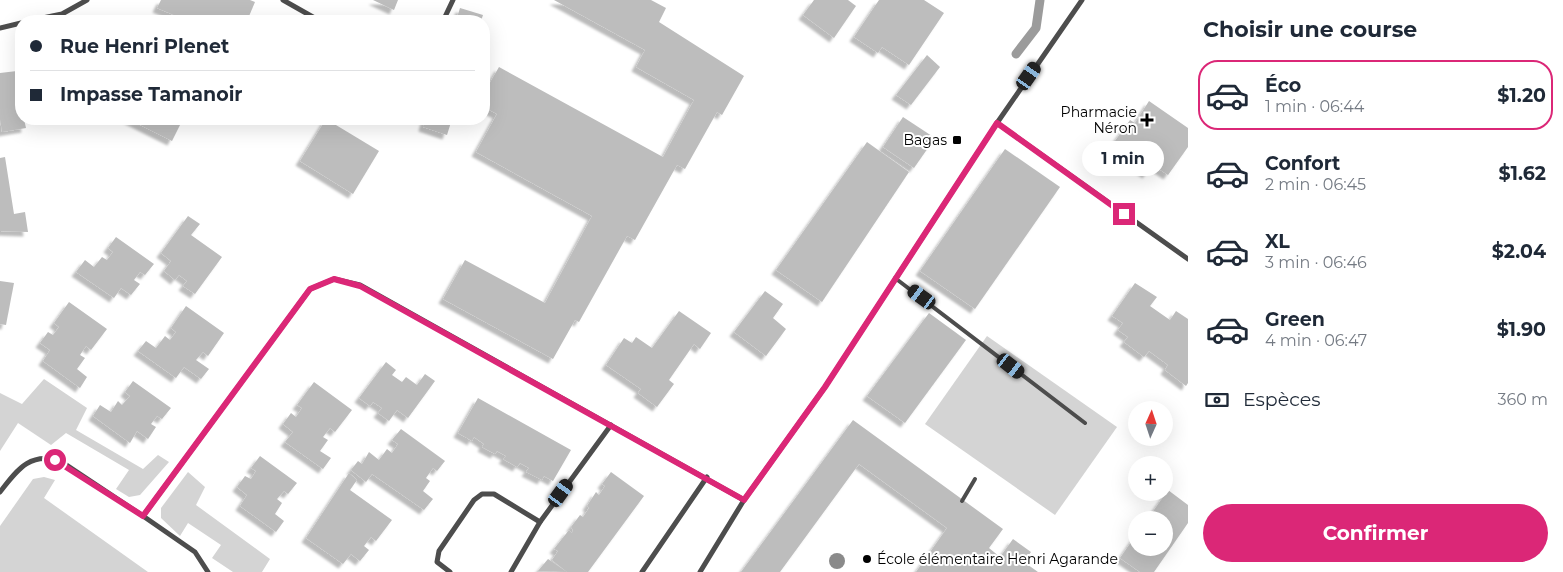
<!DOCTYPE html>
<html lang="fr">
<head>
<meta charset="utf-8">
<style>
  :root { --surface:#fff; --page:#f6f6f7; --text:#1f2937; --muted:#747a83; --line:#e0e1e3; --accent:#db2777 }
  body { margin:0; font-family:Montserrat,sans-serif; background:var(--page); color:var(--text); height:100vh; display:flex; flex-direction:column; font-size:19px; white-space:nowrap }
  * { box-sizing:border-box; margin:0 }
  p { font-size:16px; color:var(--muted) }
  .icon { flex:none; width:28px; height:28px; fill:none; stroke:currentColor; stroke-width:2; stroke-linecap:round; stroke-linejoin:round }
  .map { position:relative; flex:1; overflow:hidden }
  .details { display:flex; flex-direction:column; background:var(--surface); width:375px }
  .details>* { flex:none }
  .hud { position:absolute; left:15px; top:15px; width:475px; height:110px; border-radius:20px; box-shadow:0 5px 20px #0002; display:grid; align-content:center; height:110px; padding:0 15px; background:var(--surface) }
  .needle { width:32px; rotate:3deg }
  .controls { position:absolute; left:1128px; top:401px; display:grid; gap:10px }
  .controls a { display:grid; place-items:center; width:45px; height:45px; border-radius:50%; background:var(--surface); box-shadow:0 5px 20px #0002; font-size:25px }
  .end { position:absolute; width:22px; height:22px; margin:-11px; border:6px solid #db2777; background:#fff; box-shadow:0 0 0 2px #fff }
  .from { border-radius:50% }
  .bubble { position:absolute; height:35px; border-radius:18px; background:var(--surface); box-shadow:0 5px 20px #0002; font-size:16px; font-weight:700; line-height:35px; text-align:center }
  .car { position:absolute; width:15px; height:30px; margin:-15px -8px; border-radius:6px; box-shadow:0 0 4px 1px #0007; background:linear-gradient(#222 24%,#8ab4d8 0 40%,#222 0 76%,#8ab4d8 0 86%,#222 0) }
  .hud b { display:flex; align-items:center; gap:18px; height:48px; font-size:19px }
  .hud b+b { border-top:1px solid var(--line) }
  .hud i { width:12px; height:12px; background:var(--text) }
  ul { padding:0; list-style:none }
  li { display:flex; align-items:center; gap:15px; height:70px; margin:0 10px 8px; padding:0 5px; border:2px solid transparent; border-radius:20px }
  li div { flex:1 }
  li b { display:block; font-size:19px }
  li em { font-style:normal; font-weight:700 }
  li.selected { border-color:var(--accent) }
  li>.icon { width:45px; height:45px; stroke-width:1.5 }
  h2 { padding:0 15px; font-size:22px; line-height:60px }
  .pay { display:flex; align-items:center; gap:12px; height:55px; padding:0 15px; font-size:19px }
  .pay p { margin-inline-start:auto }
  .button { display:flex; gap:10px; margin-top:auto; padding:10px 15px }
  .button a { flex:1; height:58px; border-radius:30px; background:var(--accent); color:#fff; font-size:20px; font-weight:700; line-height:58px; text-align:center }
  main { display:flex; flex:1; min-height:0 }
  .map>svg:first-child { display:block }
</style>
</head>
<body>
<main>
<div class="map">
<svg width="1188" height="572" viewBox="0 0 1188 572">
  <defs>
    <filter id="shadow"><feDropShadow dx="-4.5" dy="4.5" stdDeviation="1" flood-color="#0004"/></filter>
  </defs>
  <rect width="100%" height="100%" fill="#fff"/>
  <g fill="#d4d4d4">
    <polygon points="987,336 1117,427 1055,515 925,424"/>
    <polygon points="44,379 87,408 76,430 143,469 158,455 169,462 140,495 129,497 116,489 129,470 66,433 51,445 18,423 0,451 0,393 22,404"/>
    <polygon points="188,472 205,487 196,505 270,559 262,572 233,572 212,558 221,545 188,523 180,536 161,518 161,508"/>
    <polygon points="44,477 55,480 44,498 148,572 0,572 0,526 33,479"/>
  </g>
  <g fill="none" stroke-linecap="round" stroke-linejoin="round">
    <polyline stroke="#9b9b9b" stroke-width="9" points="1016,54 1036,28 1040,0"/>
  </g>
  <g fill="#bdbdbd" filter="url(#shadow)">
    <polygon points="161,0 250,0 255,2 247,21 188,21 157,8"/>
    <polygon points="373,0 398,0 394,10"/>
    <polygon points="554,0 651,0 666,8 659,22 744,76 722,115 717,112 685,169 677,165 635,240 627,236 579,322 575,320 553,359 443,299 465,260 545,303 592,216 476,152 497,114 484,107 484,93 499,67 663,157 694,100 636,67 645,50"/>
    <polygon points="814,0 848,0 856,6 834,38 803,15"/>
    <polygon points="879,0 924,0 944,13 909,65 882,47 878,53 854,37"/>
    <polygon points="460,8 483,15 481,21 456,21"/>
    <polygon points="927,55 940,67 911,105 896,95"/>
    <polygon points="17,71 21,119 24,119 26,128 2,132 0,119 0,73"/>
    <polygon points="1149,101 1188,128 1188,147 1168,175 1153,165 1147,174 1110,148 1130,120 1135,123"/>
    <polygon points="903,117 935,138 914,168 883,147"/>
    <polygon points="128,119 183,119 172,141"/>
    <polygon points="326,119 379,151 353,194 300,161"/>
    <polygon points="425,119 452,119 447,135 423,127"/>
    <polygon points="867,142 909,172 822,302 776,270"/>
    <polygon points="1005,149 1060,187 975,309 920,271"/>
    <polygon points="5,157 14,214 25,212 28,232 0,231 0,158"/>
    <polygon points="188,216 200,224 191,235 222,257 195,294 183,286 187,281 179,275 175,280 164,271 171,261 161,253"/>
    <polygon points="116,237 154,264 145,275 140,272 134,280 140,284 131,295 121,288 114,298 76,272 85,260 94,267 102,257 107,260 113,252 108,248"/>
    <polygon points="0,281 14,283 6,325 0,324"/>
    <polygon points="1135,283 1157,297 1150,306 1170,320 1176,311 1188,319 1188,383 1186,386 1165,370 1168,365 1149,351 1144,357 1124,342 1128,337 1118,330 1123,323 1112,316"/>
    <polygon points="765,291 783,304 773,318 786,329 766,356 734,332"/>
    <polygon points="69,302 107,329 91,350 86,346 80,355 85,358 77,369 87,377 80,388 43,361 50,350 40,343 48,332 53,335 59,327 54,323"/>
    <polygon points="186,306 224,333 208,356 203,352 196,360 209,369 201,379 184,367 176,378 138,351 146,341 156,348 165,336 170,340 176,332 171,328"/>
    <polygon points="679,311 711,333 700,349 694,344 669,380 674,384 657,407 638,393 641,389 606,365 624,338 632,343 636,337 652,348"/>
    <polygon points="929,313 966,340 905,423 867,396"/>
    <polygon points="386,362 396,370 392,375 402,382 406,377 417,385 425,374 435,381 408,418 397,410 389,421 378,413 382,408 373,402 370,406 359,398"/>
    <polygon points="133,381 171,408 162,419 157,416 151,424 156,427 148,439 137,431 130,443 93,416 100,405 111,412 118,401 122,405 130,396 125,392"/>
    <polygon points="314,382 352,410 335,432 330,428 323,437 328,440 320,451 331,458 323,469 285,442 293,432 283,424 291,413 296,417 302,408 297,405"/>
    <polygon points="478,398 571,450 553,481 544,476 542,480 526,472 529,468 520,463 517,467 503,459 506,456 497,451 495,454 482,447 484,444 474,437 472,441 458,433"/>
    <polygon points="853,420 1003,529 989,548 1000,557 1013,539 1031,552 1024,562 1038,572 916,572 947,528 859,464 780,572 741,572"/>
    <polygon points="401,429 445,461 437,471 433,468 426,478 430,481 423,491 433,499 424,510 372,474 366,482 351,470 358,461 362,464 369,452 379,460 387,449 392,453 398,444 392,440"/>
    <polygon points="260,456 297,483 288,494 284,491 277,499 282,503 275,514 284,521 276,532 240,506 247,495 237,487 245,476 251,479 256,471 251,468"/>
    <polygon points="611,472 644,496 588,572 567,572 552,560 558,551 554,549 569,530 572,533 573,530 571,527 580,515 583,517 589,508 587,506 596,492 599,495 605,486 602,484"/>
    <polygon points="349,473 357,480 350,490 392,520 376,541 371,537 364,546 369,550 360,561 351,554 343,564 306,538"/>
    <polygon points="1168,490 1188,505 1188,523 1154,572 1140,572 1120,558 1136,535 1136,548 1164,548 1164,520 1147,520"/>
    <polygon points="548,559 567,572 538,571"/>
  </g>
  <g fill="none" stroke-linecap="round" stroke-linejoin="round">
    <g stroke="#4d4d4d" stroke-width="4">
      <polyline points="895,278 1085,423"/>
      <polyline points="962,501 975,479"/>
    </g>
    <g stroke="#4d4d4d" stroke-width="5">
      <polyline points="283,0 320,21"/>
      <polyline points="28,21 62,14 87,0"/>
      <polyline points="443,21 453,0"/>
      <polyline points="0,28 21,23"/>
      <polyline points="997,123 1188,259"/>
      <path d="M0 492C17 470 31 450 62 462L143 516 310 289 334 279 360 285 744 500"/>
      <polyline points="143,516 195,552 208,572"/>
      <polyline points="450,572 437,562 439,551 474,500 482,494 494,494 540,522"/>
      <polyline points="511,572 540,522 611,425"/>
      <polyline points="642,572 707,477"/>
      <polyline points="700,572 744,500 825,387 997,123 1082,0"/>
    </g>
  </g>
  <circle fill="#8a8a8a" cx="837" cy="561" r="8"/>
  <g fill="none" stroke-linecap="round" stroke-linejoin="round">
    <polyline stroke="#db2777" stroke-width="6" points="55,460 143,516 310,289 334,279 360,286 744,500 825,387 997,123 1124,214"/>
  </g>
  <g fill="#000" stroke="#fff" stroke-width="2">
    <path d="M1144.5 112.5h5v5h5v5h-5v5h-5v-5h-5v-5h5z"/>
    <rect x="952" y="135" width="10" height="10" rx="2.5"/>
    <circle cx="867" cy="559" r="5"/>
  </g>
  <g text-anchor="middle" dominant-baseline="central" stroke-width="4" stroke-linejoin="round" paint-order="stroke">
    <g font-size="14" fill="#000" stroke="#fff" text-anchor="end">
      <text x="1137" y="112">Pharmacie<tspan x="1137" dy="16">Néron</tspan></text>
      <text x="947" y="140">Bagas</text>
      <text x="877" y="559" text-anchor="start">École élémentaire Henri Agarande</text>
    </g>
  </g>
</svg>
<div class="controls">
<a><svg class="needle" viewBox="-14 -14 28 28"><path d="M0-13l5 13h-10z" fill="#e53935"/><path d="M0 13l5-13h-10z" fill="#747a83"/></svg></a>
<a>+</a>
<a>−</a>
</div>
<i class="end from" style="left:55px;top:460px"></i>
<i class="end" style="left:1124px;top:214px"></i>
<div class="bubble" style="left:1082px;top:141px;width:82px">1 min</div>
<i class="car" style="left:1029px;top:76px;rotate:35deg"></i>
<i class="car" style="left:922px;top:297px;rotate:306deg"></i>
<i class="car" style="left:1011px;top:366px;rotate:128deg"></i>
<i class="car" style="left:561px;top:493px;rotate:36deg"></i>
<div class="hud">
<b><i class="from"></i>Rue Henri Plenet</b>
<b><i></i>Impasse Tamanoir</b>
</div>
</div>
<section class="details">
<h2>Choisir une course</h2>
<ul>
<li class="selected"><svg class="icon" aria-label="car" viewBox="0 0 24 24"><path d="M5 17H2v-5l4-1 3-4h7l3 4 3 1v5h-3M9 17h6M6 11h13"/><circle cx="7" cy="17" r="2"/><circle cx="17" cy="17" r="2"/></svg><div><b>Éco</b><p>1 min · 06:44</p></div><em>$1.20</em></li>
<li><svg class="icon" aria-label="car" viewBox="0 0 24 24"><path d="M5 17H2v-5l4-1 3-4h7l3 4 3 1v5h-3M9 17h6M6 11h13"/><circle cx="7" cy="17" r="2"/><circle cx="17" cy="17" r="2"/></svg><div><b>Confort</b><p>2 min · 06:45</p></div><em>$1.62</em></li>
<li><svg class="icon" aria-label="car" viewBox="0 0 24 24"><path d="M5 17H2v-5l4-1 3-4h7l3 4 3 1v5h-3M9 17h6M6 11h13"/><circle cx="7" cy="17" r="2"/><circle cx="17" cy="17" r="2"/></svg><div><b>XL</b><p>3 min · 06:46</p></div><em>$2.04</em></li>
<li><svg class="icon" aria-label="car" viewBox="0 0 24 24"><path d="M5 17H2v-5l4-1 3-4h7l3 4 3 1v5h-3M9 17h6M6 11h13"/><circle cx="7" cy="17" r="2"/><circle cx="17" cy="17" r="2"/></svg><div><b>Green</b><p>4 min · 06:47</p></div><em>$1.90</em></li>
</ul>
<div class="pay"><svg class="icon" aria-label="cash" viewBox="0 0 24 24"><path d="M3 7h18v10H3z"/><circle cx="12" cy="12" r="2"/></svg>Espèces<p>360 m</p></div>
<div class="button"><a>Confirmer</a></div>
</section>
</main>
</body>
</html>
